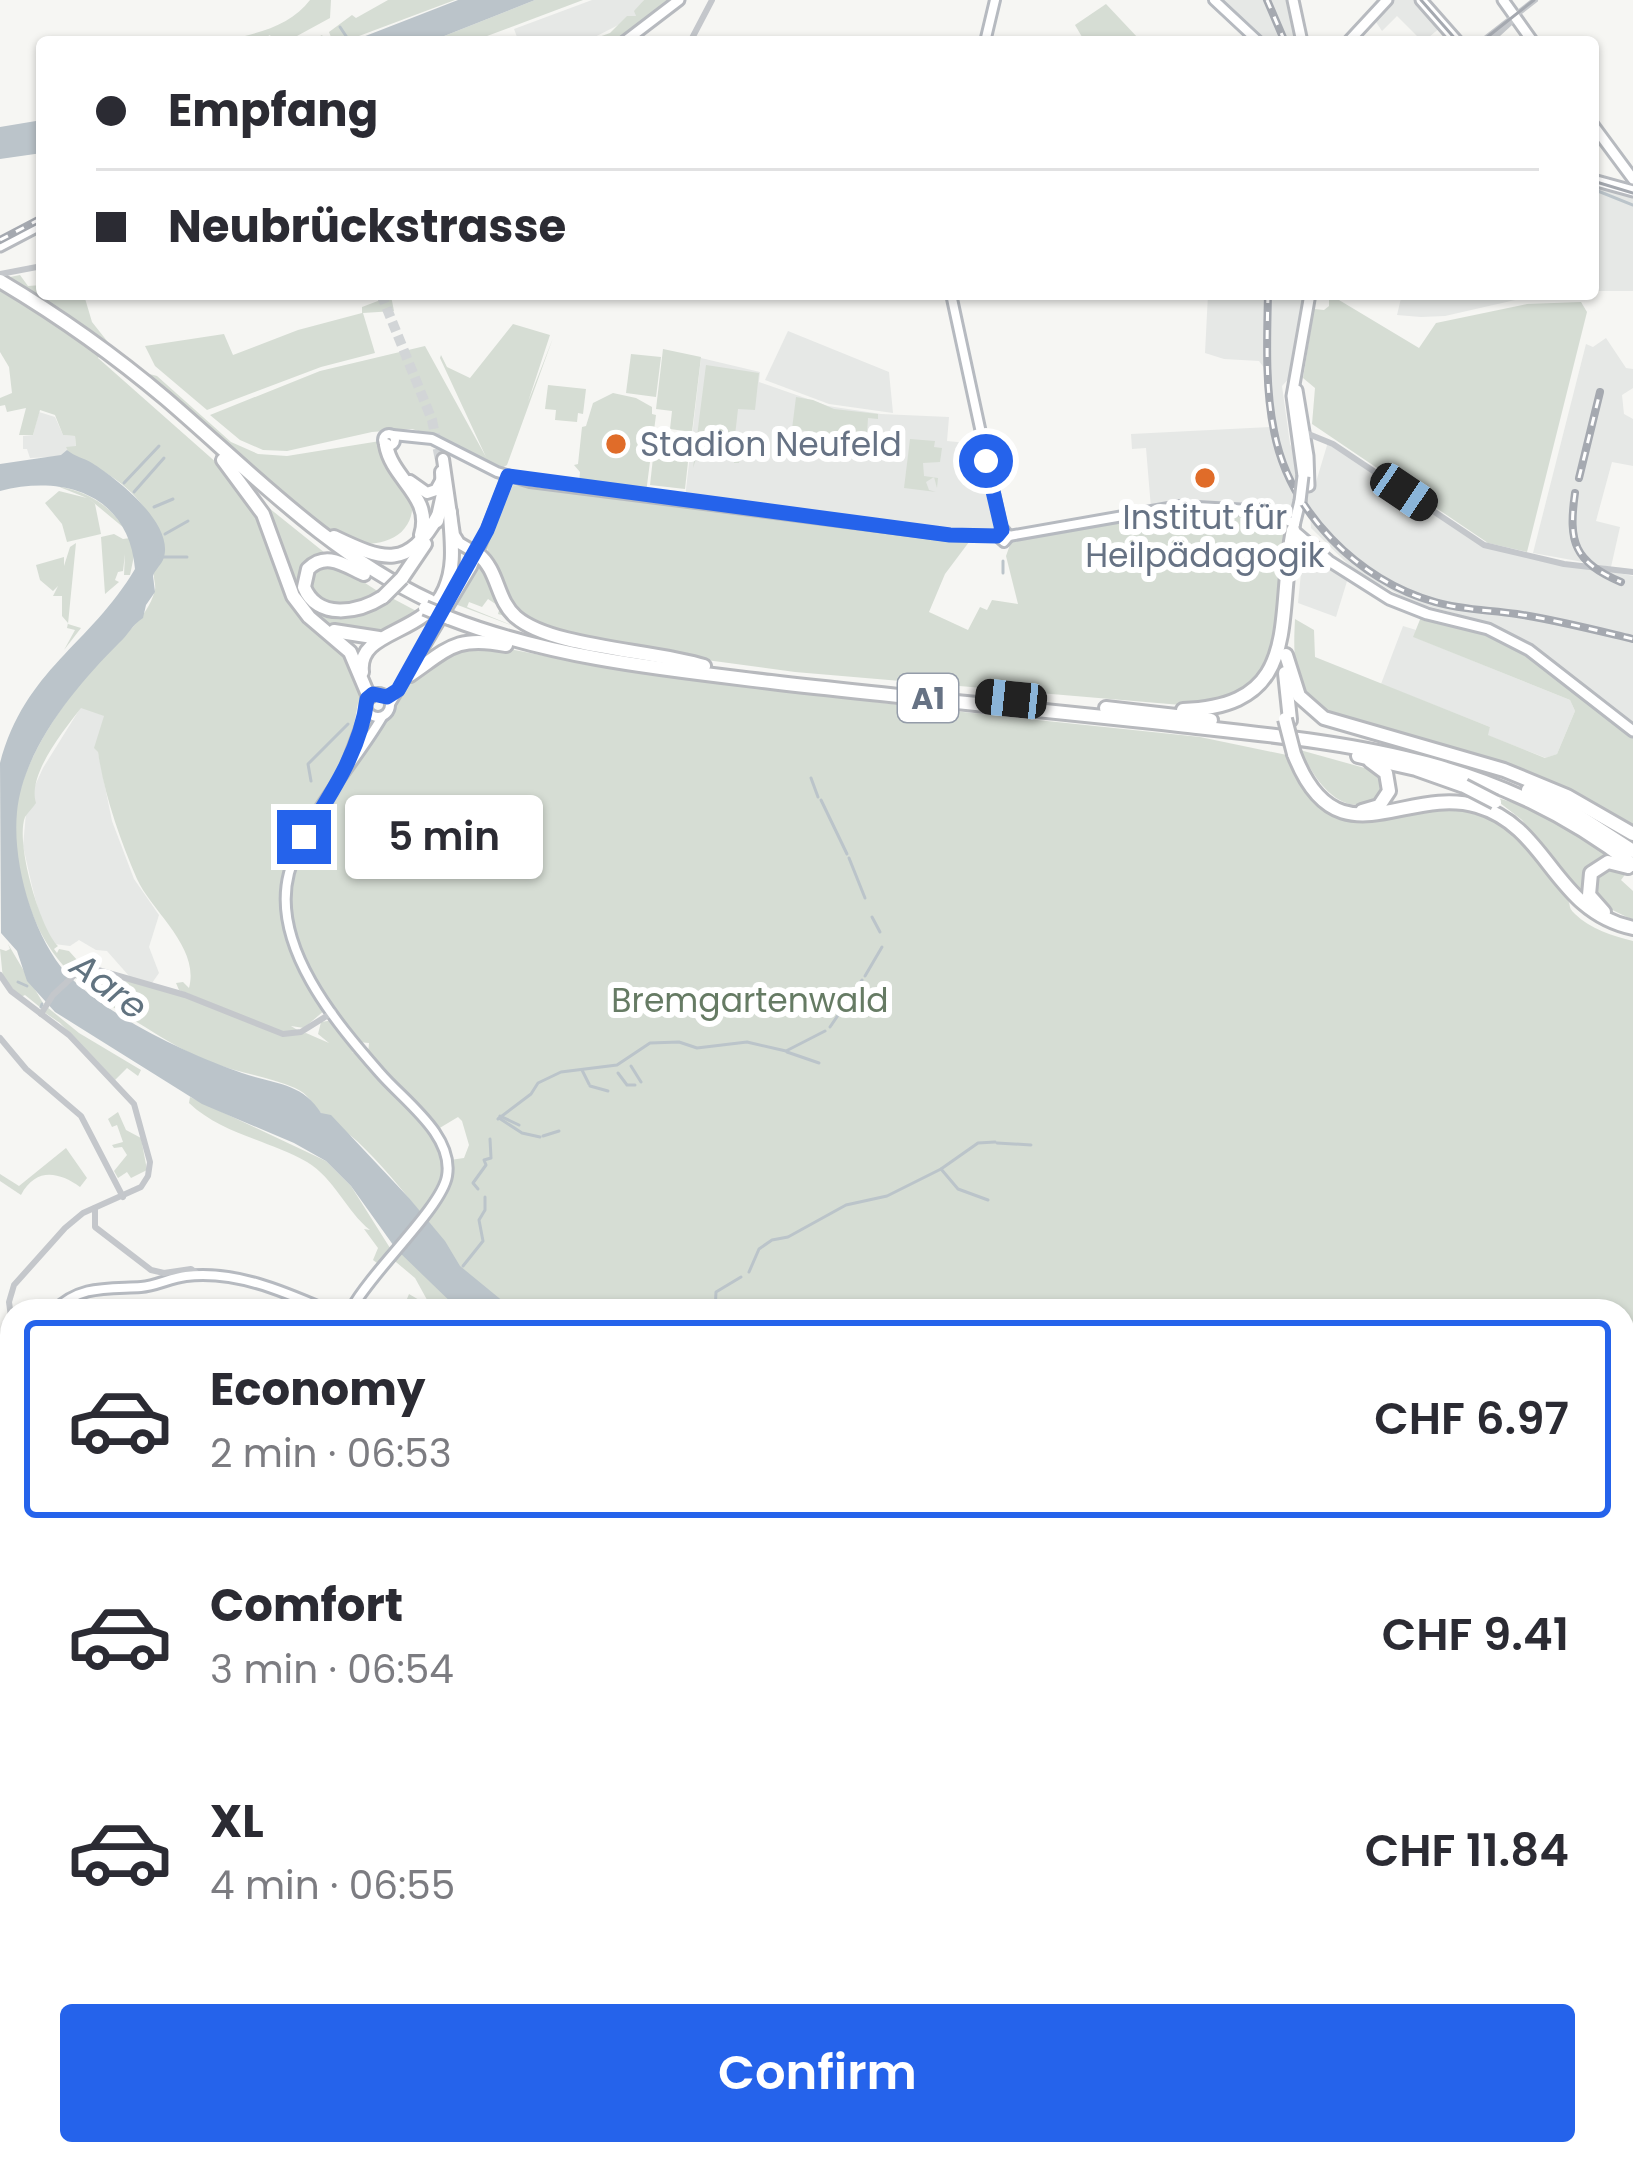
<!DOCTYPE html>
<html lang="en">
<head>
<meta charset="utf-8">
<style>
  :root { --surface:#fff; --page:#f2f2f3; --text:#2b2b33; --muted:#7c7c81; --line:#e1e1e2; --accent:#2563eb }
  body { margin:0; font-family:Poppins,sans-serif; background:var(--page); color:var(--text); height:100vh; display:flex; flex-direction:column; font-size:45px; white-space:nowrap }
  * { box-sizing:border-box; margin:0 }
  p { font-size:39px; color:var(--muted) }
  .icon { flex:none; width:66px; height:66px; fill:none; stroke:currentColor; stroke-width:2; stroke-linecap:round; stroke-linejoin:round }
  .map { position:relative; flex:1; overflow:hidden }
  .sheet { position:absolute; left:0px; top:1299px; width:1635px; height:867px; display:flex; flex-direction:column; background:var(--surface); border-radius:36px 36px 0 0; box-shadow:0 3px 9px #0004 }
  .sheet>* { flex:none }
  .top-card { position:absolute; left:36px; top:36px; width:1563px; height:264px; border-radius:12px; box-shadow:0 3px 9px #0004; display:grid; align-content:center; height:264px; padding:0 60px; background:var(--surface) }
  .end { position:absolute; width:54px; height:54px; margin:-27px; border:15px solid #2563eb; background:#fff; box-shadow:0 0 0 6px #fff }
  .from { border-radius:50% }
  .bubble { position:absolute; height:84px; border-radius:12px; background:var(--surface); box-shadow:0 3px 9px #0004; font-size:39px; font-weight:600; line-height:84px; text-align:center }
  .car { position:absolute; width:36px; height:72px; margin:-36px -18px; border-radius:15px; box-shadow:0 0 9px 3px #0007; background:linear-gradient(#222 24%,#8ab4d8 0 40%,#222 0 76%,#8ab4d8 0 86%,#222 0) }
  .top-card b { display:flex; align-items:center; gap:42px; height:114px; font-size:45px }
  .top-card b+b { border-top:3px solid var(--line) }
  .top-card i { width:30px; height:30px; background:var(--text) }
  ul { padding:21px 0 0; list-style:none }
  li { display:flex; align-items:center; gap:36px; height:198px; margin:0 24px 18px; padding:0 36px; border:6px solid transparent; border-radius:12px }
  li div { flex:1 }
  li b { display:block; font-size:45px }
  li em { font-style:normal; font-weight:600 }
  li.selected { border-color:var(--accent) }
  li>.icon { width:108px; height:108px; stroke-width:1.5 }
  .primary-button { display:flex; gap:24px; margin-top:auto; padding:24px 60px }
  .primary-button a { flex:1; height:138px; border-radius:12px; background:var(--accent); color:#fff; font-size:48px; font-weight:600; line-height:138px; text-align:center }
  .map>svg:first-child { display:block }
</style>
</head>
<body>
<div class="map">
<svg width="1633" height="2164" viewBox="0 0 1633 2164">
  <rect width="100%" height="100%" fill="#f6f6f3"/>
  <g fill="#e6e8e6">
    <polygon points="592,0 644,0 635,11 636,16 585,42 519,42 514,29"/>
    <polygon points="1220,0 1288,0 1297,42 1262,42"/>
    <polygon points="1391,0 1417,0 1441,27 1423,42 1397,16 1382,31 1374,19"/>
    <polygon points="1593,185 1633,198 1633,291 1593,291"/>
    <polygon points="1208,294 1307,294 1294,373 1282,386 1290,444 1313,492 1328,442 1484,545 1633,576 1633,730 1491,629 1493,624 1413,602 1355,571 1311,528 1310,514 1297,495 1291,509 1284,513 1261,507 1196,502 1151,508 1146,448 1132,449 1131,434 1270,427 1268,373 1259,361 1224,359 1205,353"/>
    <polygon points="1402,294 1587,294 1524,298 1445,316 1421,317 1397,315"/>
    <polygon points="788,331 889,372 893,413 829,404 765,380"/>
    <polygon points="1606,338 1626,368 1633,369 1633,388 1622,395 1624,414 1633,419 1633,466 1612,462 1596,521 1620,527 1611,567 1533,553 1586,344 1593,347"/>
    <polygon points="701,358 760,372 759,382 828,406 881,414 949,417 947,441 977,444 995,528 989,532 950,531 685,498"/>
    <polygon points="39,412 55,417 63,435 75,436 76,447 67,447 72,456 30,458 27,449 23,449 23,436 33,435"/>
    <polygon points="1308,550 1348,578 1336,617 1298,603 1303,553"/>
    <polygon points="1403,626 1416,630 1414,637 1570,700 1575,711 1557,754 1546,758 1487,735 1490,727 1381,684"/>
    <polygon points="81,707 105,716 98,752 112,821 134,879 159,915 149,947 159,973 152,983 130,977 107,951 96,950 79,940 70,946 54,944 40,917 32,886 23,846 26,813 35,804 33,790 43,768"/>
  </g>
  <g fill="#d6ddd4">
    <path d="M310 0H331L330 18 286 42H274L270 35 257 42H209C243 38 289 29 310 0Z"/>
    <polygon points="388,0 455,0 343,42 315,39 322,35 325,40 331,37 329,32 352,15 356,18"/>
    <polygon points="535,0 583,0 471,42 429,42"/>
    <polygon points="644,0 674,0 618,42 585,42 610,33 627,16 636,16 634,11"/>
    <polygon points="1106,4 1138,38 1134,42 1085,42 1075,25"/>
    <path d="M20 275 28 286 42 285V294L68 295 69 299 84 295 92 322 115 351 106 346 98 358 227 472 253 502 283 580 342 647 365 692 359 701 366 696 365 714 358 725V703L349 754 297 843 283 883 287 934 325 1010 304 1028 291 1026 299 1031 283 1032 179 990 176 983 183 982 189 988C200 947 152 912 137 879 120 840 104 794 98 752L94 748 104 716 81 708C64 730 27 775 36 803 33 808 28 812 25 817 15 843 40 928 58 946L54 949 57 953 59 949 69 951 78 961 71 972 74 975 84 970 82 977 104 985 120 979 179 995 282 1036 306 1033 329 1043 318 1034 321 1022 334 1020 357 1050 352 1052 362 1056 440 1147 444 1174 429 1205 435 1207 447 1187 450 1160 464 1158 469 1145 462 1121 458 1117 438 1129 368 1055 369 1043 358 1042 323 991 296 940 288 900 291 875 316 823 391 714 404 688 421 668 452 647 488 645 607 668 915 707 1200 737 1287 755C1340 883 1419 775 1500 822 1526 837 1553 872 1567 898 1572 907 1567 906 1575 914 1590 929 1613 936 1633 941V2004L1623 1999V1311H402L409 1294 431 1307 415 1278 390 1257 423 1216C403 1190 380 1163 357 1141 346 1131 331 1123 321 1113 311 1103 309 1094 295 1088 267 1076 237 1073 208 1061 186 1052 165 1040 145 1027 64 978 34 949 16 853 3 785 54 715 94 666 114 642 147 622 155 590 156 584 153 578 154 573 169 508 121 478 69 453L66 447 76 446 75 436 63 435 55 415 40 410 33 435H19L26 408 7 412 5 405 0 406V398L12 393 9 367 0 352V279Z"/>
    <polygon points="1329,294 1419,348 1436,323 1527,304 1581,302 1587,312 1527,552 1488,543 1312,424 1315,388 1303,378 1314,309 1324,310 1329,306"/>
    <polygon points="391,296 394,311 363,313 375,353 321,367 207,410 155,366 145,346 224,334 233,355 298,330 362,313 362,307"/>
    <polygon points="513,324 550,335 528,402 553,338 507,465 502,468 446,440 412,429 372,432 287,451 263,450 240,440 210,415 320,371 425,346 486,457 440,358 441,355 447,367 470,378"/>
    <polygon points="663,349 701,357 692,432 670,429 672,411 656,409"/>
    <polygon points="631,354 661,357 656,397 626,393"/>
    <polygon points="706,365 759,373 755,410 738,409 734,444 741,445 739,463 734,463 734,446 732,457 698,453 693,468"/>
    <path d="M142 372 157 376 231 442 258 454 287 456 380 441C393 459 418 493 411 516 407 529 398 537 385 541 329 558 277 485 240 455 206 428 174 400 142 372Z"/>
    <polygon points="548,385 586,389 583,414 578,413 577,422 555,420 556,410 545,409"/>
    <polygon points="613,393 636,398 652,407 652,414 656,415 646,493 579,484 580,472 574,465 578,464 582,427 586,426 593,403"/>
    <polygon points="796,397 813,400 834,409 878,414 878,419 868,418 867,434 876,442 849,442 844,437 843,455 824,452 824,446 819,445 820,433 792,429"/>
    <polygon points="656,431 691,435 685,489 650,485"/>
    <polygon points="910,439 935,441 934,447 942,448 940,462 923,463 924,476 938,478 937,488 934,477 926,482 929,490 936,492 904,488"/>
    <path d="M513 485 969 542 945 574 929 612 968 630 980 607 987 610 992 600 1018 604 1006 556 1012 539C1084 525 1223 481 1285 532 1288 568 1278 655 1253 682 1234 702 1206 702 1181 705L795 672 684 657 540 628 513 611 486 546Z"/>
    <path d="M57 486C87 492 108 503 124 528L88 498 95 504 101 534 67 542 62 524 45 503 59 491 87 498Z"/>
    <polygon points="259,500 330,557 302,583 330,611 388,596 422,614 385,635 330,628 320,622 297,598"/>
    <polygon points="114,534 123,539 130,538 134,556 130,575 124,575 125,554 123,571 118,572 115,580 119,582 105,594 101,537"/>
    <polygon points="76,543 68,624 81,628 64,650 75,630 67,628 68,623 62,616 62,596 53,596 58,586 53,591 40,580 36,565 64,557 64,566 70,547"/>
    <polygon points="317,565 339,566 382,594 354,607 320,603 306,586"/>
    <polygon points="478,565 485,568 508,617 498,614 500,607 488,599 482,607 469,602 467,607 516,627 455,604"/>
    <path d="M1421 617C1520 635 1558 675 1633 736V829L1523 772 1464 751 1323 713C1293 685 1293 658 1295 619L1314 630 1315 657 1490 727 1488 735 1545 758 1557 754 1575 711 1570 700 1413 637Z"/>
    <path d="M1300 750 1379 772 1386 786 1380 800C1339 819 1316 781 1300 750Z"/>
    <polygon points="1491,796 1538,810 1607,852 1586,879 1611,918 1567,881 1522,820"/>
    <polygon points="1610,866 1627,872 1621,880 1633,891 1633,920 1602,905 1593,895 1597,873"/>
    <polygon points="8,944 43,1003 41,1008 25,995 21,997 3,979 0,949 6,951 10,949"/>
    <polygon points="47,1007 79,1033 141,1070 138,1076 127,1068 115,1080 60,1023 44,1012"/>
    <path d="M190 1097 326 1161 351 1186 390 1248 377 1263 373 1260 378 1248 364 1229 370 1230C347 1212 334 1178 307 1162 268 1140 222 1134 189 1103Z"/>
    <polygon points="118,1112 126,1130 141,1138 147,1170 131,1178 127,1172 118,1178 114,1171 127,1155 122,1147 114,1148 112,1145 123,1142 117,1125 112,1127 108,1119"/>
    <path d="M66 1148 87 1178 80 1187C59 1172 36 1167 21 1195L0 1181V1174L19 1186Z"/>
    <polygon points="0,1773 12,1781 12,2105 6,2093 0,2091"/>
    <polygon points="532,2154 702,2154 705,2164 535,2164"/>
    <polygon points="979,2154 1213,2154 1225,2164 1046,2164 1032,2163 1016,2154 1007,2164 997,2164"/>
    <polygon points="1479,2154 1612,2154 1609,2164 1478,2164 1482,2158"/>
  </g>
  <g fill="#bbc4ca">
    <polygon points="458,0 535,0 429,42 350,42"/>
    <polygon points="42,120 42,153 0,159 0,127"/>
    <path d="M67 450C75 457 84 458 92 463 116 478 177 525 163 560 160 566 155 570 153 576L155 592 146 605 143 618C131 626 129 634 119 643 76 686 23 749 17 812 12 863 33 936 67 974 107 1016 187 1054 242 1073 272 1084 302 1082 321 1113L331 1115 409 1198 445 1241 460 1266 515 1311H460L396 1249 351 1186 326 1161 294 1143 202 1104 55 1012 27 981 17 951 1 933 0 763C25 669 90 645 135 569 129 496 66 474 0 491V464L61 455Z"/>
  </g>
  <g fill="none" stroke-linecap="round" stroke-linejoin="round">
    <g stroke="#bbc4ca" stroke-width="3">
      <polyline points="340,27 348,39"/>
      <polyline points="1593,189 1633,205"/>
      <polyline points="124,483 159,446"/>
      <polyline points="134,492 164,458"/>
      <polyline points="154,507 173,499"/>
      <polyline points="165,534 188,521"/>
      <polyline points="159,557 187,557"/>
      <polyline points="1003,561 1003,573"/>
      <polyline points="811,778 818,797"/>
      <polyline points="311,781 308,764 348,724"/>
      <polyline points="821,800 847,854"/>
      <polyline points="849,858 865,898"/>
      <polyline points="872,917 880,932"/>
      <polyline points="865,976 882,947"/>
      <polyline points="18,982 27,986"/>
      <polyline points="41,1007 42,1004"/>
      <polyline points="830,1027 862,980"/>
      <polyline points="787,1052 819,1063"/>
      <polyline points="631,1066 641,1082"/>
      <polyline points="582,1070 589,1084"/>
      <polyline points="618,1073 627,1085 635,1085"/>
      <polyline points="590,1086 608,1091"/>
      <polyline points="500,1116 519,1125"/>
      <polyline points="499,1118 522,1133 540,1137"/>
      <polyline points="498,1119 531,1094 538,1083 561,1072 617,1065 650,1043 679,1042 697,1048 747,1042 786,1051 825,1031"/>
      <polyline points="543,1136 559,1131"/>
      <polyline points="997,1143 1031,1145"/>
      <polyline points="941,1169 978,1143 995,1142"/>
      <polyline points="478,1189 473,1183 486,1165 484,1160 491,1158 490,1139"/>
      <polyline points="463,1266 483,1241 479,1220 485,1210 485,1197"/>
      <polyline points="749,1272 759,1249 772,1240 788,1237 846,1205 887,1196 941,1169 958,1189 988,1200"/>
      <polyline points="715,1311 716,1292 741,1277"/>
      <polyline points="1630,1932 1633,1905"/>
      <polyline points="1623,1958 1629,1935"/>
      <polyline points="508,2154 511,2164"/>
      <polyline points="1348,2154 1356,2164"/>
      <polyline points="1262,2164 1273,2154"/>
    </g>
    <polyline stroke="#d2d5d7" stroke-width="10" stroke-dasharray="10 5" stroke-linecap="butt" points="381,294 432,420 440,460"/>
    <g stroke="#b6bac0" stroke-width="14">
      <g id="secondary">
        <polyline points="1214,0 1259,42"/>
        <polyline points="985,42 995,0"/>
        <polyline points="951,294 1002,530"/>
        <circle cx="389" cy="440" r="6"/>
        <polyline points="393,435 432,439 497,472 530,482 949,535 997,536 1004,530 1009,536 1004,542 997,536"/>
        <polyline points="1009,536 1180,506 1267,511 1295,524"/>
        <polyline points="425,643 461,578"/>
        <circle cx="378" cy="705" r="12"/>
        <polyline points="390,704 472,567 508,476"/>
        <polyline points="344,771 366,712"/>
        <path d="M352 1308C372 1271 442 1207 447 1176 454 1135 404 1101 380 1073 336 1023 270 945 289 873 304 816 353 767 382 717"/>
        <path d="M54 1311C79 1285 108 1289 141 1287 156 1286 170 1278 186 1276 236 1270 285 1292 329 1311"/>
        <polyline points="0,1585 12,1568"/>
        <polyline points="1623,2126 1633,2091"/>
        <polyline points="407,2164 412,2154"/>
        <polyline points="1615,2164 1617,2154"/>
      </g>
    </g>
    <g stroke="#b7babf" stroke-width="15">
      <g id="primary">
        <polyline points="1293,0 1302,42"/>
        <polyline points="1421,0 1458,42"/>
        <polyline points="1503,0 1533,42"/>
        <polyline points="624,42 679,0"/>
        <polyline points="1348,42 1387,0"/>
        <polyline points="1593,125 1633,179"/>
        <polyline points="1593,180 1633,191"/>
        <polyline points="0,246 42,224"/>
        <polyline points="1297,390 1308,456 1309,486"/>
        <polyline points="1303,476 1292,396 1310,294"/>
        <polyline points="1300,501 1293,530 1329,561 1389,599 1427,614 1488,629 1529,650 1633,731"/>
      </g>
    </g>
    <g stroke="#b7b9bd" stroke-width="16">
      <g id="trunk">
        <polyline points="443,459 454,535 459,543 478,554"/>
        <polyline points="410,481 427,493 436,490 441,481"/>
      </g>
    </g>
    <g stroke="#b7b9bd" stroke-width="18">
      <g id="motorway">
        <path d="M0 281C59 316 114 355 166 399 251 472 328 553 430 601"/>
        <path d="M386 445C392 480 433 496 421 535"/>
        <polyline points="223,460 263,514 293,596 309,617 350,652 369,697"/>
        <polyline points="437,521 443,494 442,472"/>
        <path d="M334 537C384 561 408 570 439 514"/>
        <path d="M478 554C499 571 496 600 516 617 552 648 655 650 704 666"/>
        <polyline points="1297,556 1305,547 1314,548"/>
        <path d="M364 574C344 565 326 551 308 569L304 587C317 620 358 613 383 597"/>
        <polyline points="402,578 425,544"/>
        <path d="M449 618C552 658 662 669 771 682 907 698 1043 710 1179 725 1351 744 1491 755 1633 865"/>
        <polyline points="334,631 379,638"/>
        <polyline points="1286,655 1299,696 1324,718 1504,770 1567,796 1633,834"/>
        <path d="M362 672C357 629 425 636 445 589 456 564 451 539 450 512"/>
        <polyline points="1285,673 1290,720"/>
        <path d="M410 675C448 649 456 635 506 645"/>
        <polyline points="1106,708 1211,720"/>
        <path d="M1183 710C1305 706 1275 618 1293 530"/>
        <path d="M1294 754C1337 865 1404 785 1477 806 1549 827 1553 911 1633 928"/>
        <polyline points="1358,756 1416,769 1464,786"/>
        <polyline points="1528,790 1565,807 1633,851"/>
        <polyline points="1362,811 1379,806 1389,791 1386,773 1370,761"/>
        <polyline points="1604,912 1589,895 1591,873 1608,862 1628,867"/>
      </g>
    </g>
    <g stroke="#c4c7cb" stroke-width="6">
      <polyline points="690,42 712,0"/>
      <polyline points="1481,42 1535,0"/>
      <polyline points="1489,42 1513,20"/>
      <polyline points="0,274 42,266"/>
      <polyline points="1306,433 1333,444 1484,545 1564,564 1633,572"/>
      <polyline points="0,975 11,991 69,1035 134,1104 150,1162 148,1176 141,1187 83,1213 65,1228 14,1285 9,1302 12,1324"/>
      <polyline points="41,1014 53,995 84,966 185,995 283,1034 301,1032 333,1012"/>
      <polyline points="0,1038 26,1069 81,1116 123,1197"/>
      <polyline points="95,1208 95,1227 151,1270 164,1273 191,1269 199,1275"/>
      <polyline points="1312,2154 1318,2164"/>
    </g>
    <use href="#secondary" stroke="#fff" stroke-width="8"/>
    <use href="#primary" stroke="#fff" stroke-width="9"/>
    <use href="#trunk" stroke="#fff" stroke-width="10"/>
    <use href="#motorway" stroke="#fff" stroke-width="12"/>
    <g stroke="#a5a9b0" stroke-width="3">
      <polyline points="1421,0 1458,42"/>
      <polyline points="1481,42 1534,0"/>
      <polyline points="1593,181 1633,193"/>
    </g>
    <g stroke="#a5a9b0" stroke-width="8">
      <g id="rail">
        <polyline points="1267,0 1285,42"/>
        <polyline points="0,240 42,218"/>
        <path d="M1268 294C1267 339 1265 387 1274 431 1289 511 1358 581 1435 602 1462 610 1490 610 1517 614 1556 620 1595 630 1633 639"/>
        <polyline points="1579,478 1600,392"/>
        <path d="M1575 493C1568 542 1574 562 1621 582"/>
      </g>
    </g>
    <use href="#rail" stroke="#fff" stroke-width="3" stroke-dasharray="9" stroke-linecap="butt"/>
    <g stroke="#b7babf" stroke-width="15" stroke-linecap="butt">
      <polyline id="primary-bridge" points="1300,501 1303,476"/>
    </g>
    <g stroke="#b7b9bd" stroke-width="18" stroke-linecap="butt">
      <g id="motorway-bridge">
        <polyline points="383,597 402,578"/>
        <polyline points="425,608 449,618"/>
        <polyline points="1285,719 1294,754"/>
        <polyline points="1464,786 1495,802"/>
      </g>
    </g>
    <use href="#primary-bridge" stroke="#fff" stroke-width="9"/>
    <use href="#motorway-bridge" stroke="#fff" stroke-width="12"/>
  </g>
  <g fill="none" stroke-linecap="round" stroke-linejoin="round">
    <path stroke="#2563eb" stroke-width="15" d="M304 837C331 794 361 750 367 699L373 694 387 697 398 690 487 530 508 476 950 535 997 536 1002 530 986 461"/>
  </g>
  <g fill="#e06c29" stroke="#fff" stroke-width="4.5">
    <circle cx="616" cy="444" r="12"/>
    <circle cx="1205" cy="478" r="12"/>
  </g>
  <g text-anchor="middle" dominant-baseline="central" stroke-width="12" stroke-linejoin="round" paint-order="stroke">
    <rect fill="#fff" stroke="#949ca9" stroke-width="3" x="898" y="674" width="60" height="48" rx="9"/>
    <g font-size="30" font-weight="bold" fill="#667284">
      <text x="928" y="698">A1</text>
    </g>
    <g font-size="33" fill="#667284" stroke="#fff" text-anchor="start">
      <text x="640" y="444">Stadion Neufeld</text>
      <text x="1205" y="517" text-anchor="middle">Institut für<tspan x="1205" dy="38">Heilpädagogik</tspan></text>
    </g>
    <g font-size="33" fill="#667b64" stroke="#fff">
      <text x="750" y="1000">Bremgartenwald</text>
    </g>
    <g font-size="36" font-style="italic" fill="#617380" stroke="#fff">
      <text transform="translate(109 986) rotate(37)">Aare</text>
    </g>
  </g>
</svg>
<i class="end from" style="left:986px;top:461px"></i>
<i class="end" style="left:304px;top:837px"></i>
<div class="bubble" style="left:345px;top:795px;width:198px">5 min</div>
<i class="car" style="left:1404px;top:492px;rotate:124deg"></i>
<i class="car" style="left:1011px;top:699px;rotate:276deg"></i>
<div class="top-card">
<b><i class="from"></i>Empfang</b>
<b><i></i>Neubrückstrasse</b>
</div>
<section class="sheet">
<ul>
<li class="selected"><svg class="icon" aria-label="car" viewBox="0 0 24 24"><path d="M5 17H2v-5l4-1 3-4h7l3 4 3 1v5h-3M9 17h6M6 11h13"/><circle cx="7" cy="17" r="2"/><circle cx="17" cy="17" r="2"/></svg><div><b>Economy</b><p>2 min · 06:53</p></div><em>CHF 6.97</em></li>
<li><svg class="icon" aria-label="car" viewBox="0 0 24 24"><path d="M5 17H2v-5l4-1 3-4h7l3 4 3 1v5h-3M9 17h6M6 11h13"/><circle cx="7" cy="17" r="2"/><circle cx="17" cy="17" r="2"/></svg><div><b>Comfort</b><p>3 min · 06:54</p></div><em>CHF 9.41</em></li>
<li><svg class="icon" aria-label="car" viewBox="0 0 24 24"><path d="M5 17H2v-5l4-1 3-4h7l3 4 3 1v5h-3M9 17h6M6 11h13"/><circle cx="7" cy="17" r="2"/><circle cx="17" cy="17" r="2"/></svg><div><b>XL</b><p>4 min · 06:55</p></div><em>CHF 11.84</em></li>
</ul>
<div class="primary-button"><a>Confirm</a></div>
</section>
</div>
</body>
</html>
